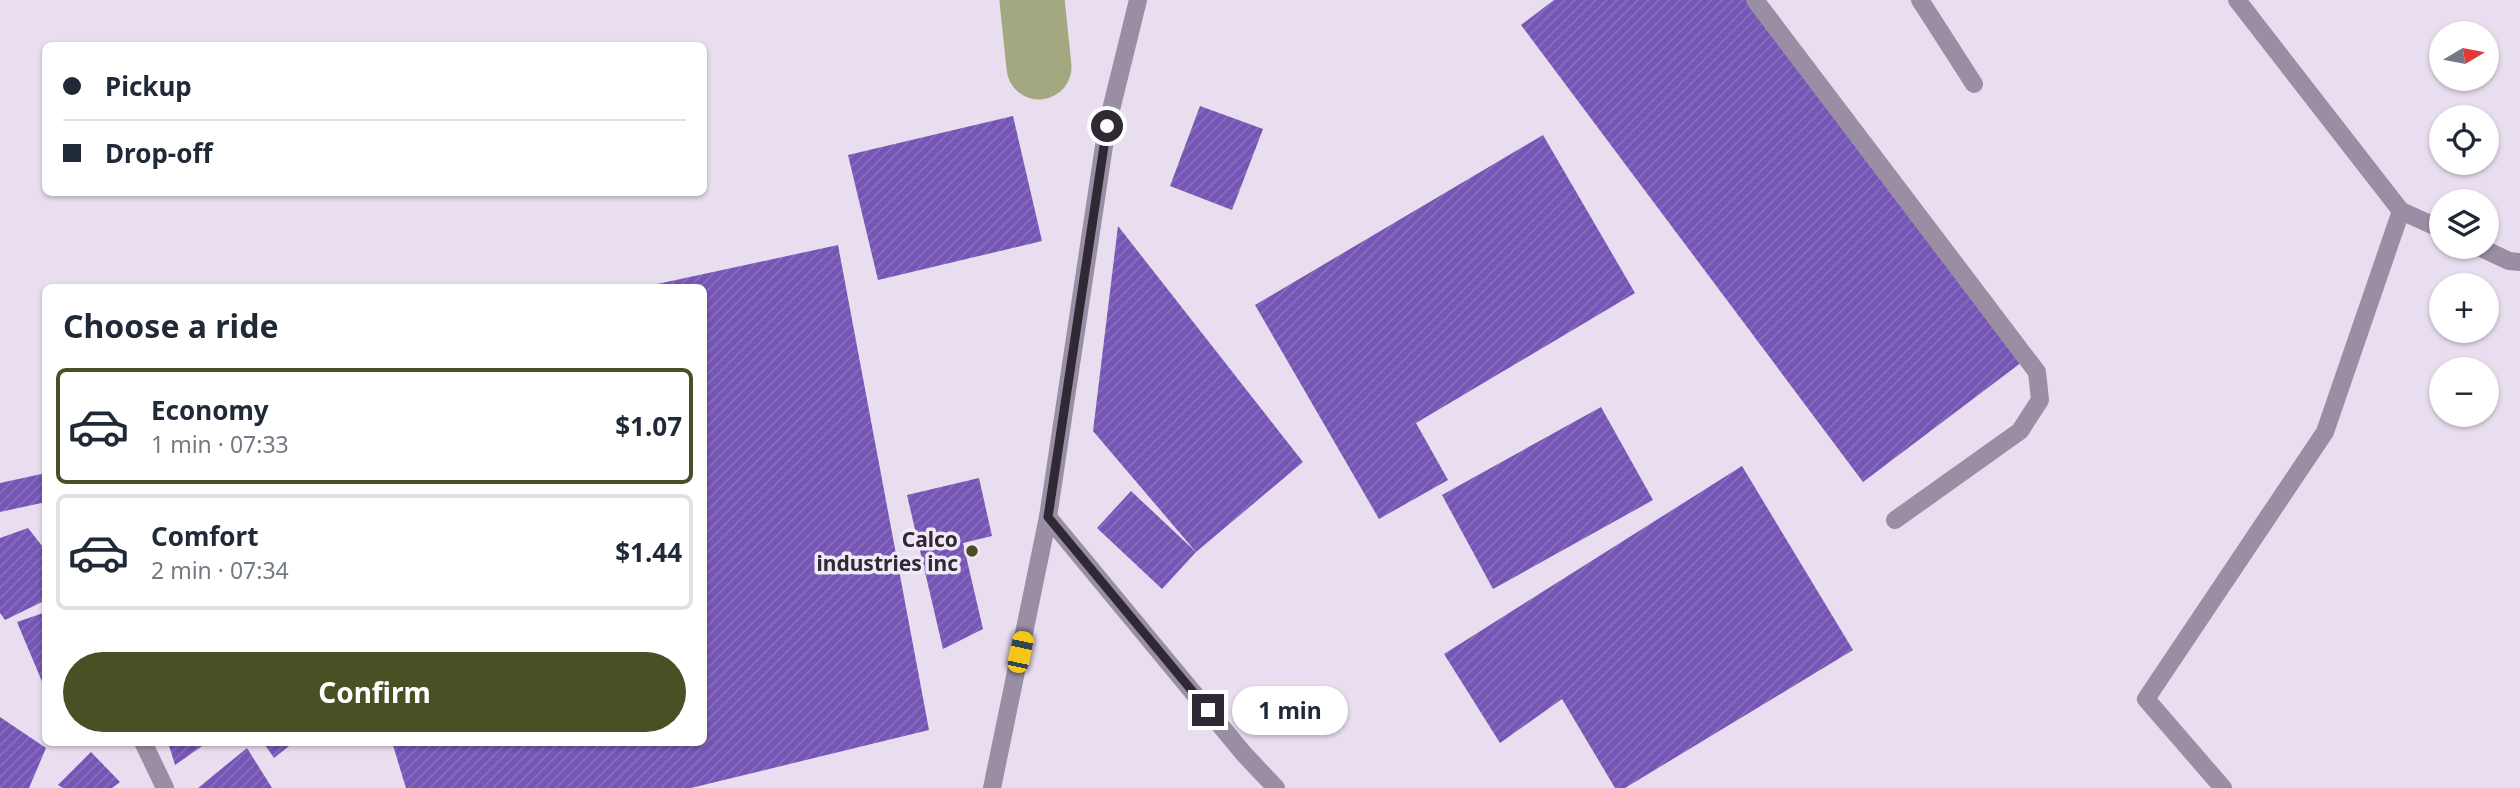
<!DOCTYPE html>
<html lang="en">
<head>
<meta charset="utf-8">
<style>
  :root { --surface:#fff; --page:#f2f2f3; --text:#1f2937; --muted:#747a83; --line:#e0e1e3; --accent:#4a5024 }
  body { margin:0; font-family:"Noto Sans",sans-serif; background:var(--page); color:var(--text); height:100vh; display:flex; flex-direction:column; font-size:26px; white-space:nowrap }
  * { box-sizing:border-box; margin:0 }
  p { font-size:23px; color:var(--muted) }
  .icon { flex:none; width:38px; height:38px; fill:none; stroke:currentColor; stroke-width:2; stroke-linecap:round; stroke-linejoin:round }
  .map { position:relative; flex:1; overflow:hidden }
  .sheet { position:absolute; left:42px; top:284px; width:665px; height:462px; display:flex; flex-direction:column; background:var(--surface); border-radius:10px; box-shadow:0 2px 5px #0004 }
  .sheet>* { flex:none }
  .guide { position:absolute; left:42px; top:42px; width:665px; height:154px; border-radius:10px; box-shadow:0 2px 5px #0004; display:grid; align-content:center; height:154px; padding:0 21px; background:var(--surface) }
  .needle { width:46px; rotate:80deg }
  .tools { position:absolute; left:2429px; top:21px; display:grid; gap:14px }
  .tools a { display:grid; place-items:center; width:70px; height:70px; border-radius:50%; background:var(--surface); box-shadow:0 2px 5px #0004; font-size:35px }
  .end { position:absolute; width:32px; height:32px; margin:-16px; border:9px solid #2e2934; background:#fff; box-shadow:0 0 0 4px #fff }
  .from { border-radius:50% }
  .bubble { position:absolute; height:49px; border-radius:24px; background:var(--surface); box-shadow:0 2px 5px #0004; font-size:23px; font-weight:700; line-height:49px; text-align:center }
  .car { position:absolute; width:21px; height:42px; margin:-21px -10px; border-radius:9px; box-shadow:0 0 5px 2px #0007; background:linear-gradient(#f5c518 24%,#345 0 40%,#f5c518 0 76%,#345 0 86%,#f5c518 0) }
  .guide b { display:flex; align-items:center; gap:24px; height:66px; font-size:26px }
  .guide b+b { border-top:2px solid var(--line) }
  .guide i { width:18px; height:18px; background:var(--text) }
  ul { padding:0; list-style:none }
  li { display:flex; align-items:center; gap:21px; height:116px; margin:0 14px 10px; padding:0 7px; border:4px solid var(--line); border-radius:10px }
  li div { flex:1 }
  li b { display:block; font-size:26px }
  li em { font-style:normal; font-weight:700 }
  li.selected { border-color:var(--accent) }
  li>.icon { width:63px; height:63px; stroke-width:1.5 }
  h2 { padding:0 21px; font-size:32px; line-height:84px }
  .cta { display:flex; gap:14px; margin-top:auto; padding:14px 21px }
  .cta a { flex:1; height:80px; border-radius:42px; background:var(--accent); color:#fff; font-size:28px; font-weight:700; line-height:80px; text-align:center }
  .map>svg:first-child { display:block }
</style>
</head>
<body>
<div class="map">
<svg width="2520" height="788" viewBox="0 0 2520 788">
  <defs>
    <pattern id="building-hatch" width="6" height="6" patternUnits="userSpaceOnUse" patternTransform="scale(1.75)"><rect width="6" height="6" fill="#7555b6"/><path d="M-1 1l2-2M0 6l6-6M5 7l2-2" fill="none" stroke="#8870b9"/></pattern>
  </defs>
  <rect width="100%" height="100%" fill="#e8deef"/>
  <g fill="none" stroke-linecap="round" stroke-linejoin="round">
    <polyline stroke="#a3a880" stroke-width="65" points="1032,0 1039,67"/>
  </g>
  <g fill="url(#building-hatch)">
    <polygon points="1554,0 1751,0 2022,362 1863,482 1521,25"/>
    <polygon points="1200,106 1263,129 1232,210 1170,186"/>
    <polygon points="1013,116 1042,241 878,280 848,155"/>
    <polygon points="1543,135 1635,293 1416,423 1448,480 1379,519 1255,305"/>
    <polygon points="1118,226 1303,462 1196,552 1093,431"/>
    <polygon points="838,245 929,730 691,788 406,788 392,742 704,742 704,287 648,286"/>
    <polygon points="1601,407 1653,500 1493,589 1442,495"/>
    <polygon points="1742,466 1853,650 1625,788 1615,788 1562,699 1500,743 1444,654"/>
    <polygon points="46,473 46,502 0,512 0,483"/>
    <polygon points="979,478 992,536 963,543 983,629 943,649 907,495"/>
    <polygon points="1131,491 1196,552 1162,589 1097,528"/>
    <polygon points="28,528 46,551 46,600 5,620 0,613 0,538"/>
    <polygon points="46,612 46,691 17,622"/>
    <polygon points="0,717 46,748 29,788 0,788"/>
    <polygon points="168,742 208,742 175,765"/>
    <polygon points="263,742 294,742 274,758"/>
    <polygon points="247,748 272,788 198,788"/>
    <polygon points="91,752 120,782 112,788 63,788 58,785"/>
  </g>
  <g fill="none" stroke-linecap="round" stroke-linejoin="round">
    <g stroke="#9a8ea5" stroke-width="18">
      <polyline points="1755,0 2037,372 2040,400 2020,431 1895,520"/>
      <polyline points="1920,0 1974,84"/>
      <polyline points="2237,0 2401,211 2441,229"/>
      <polyline points="2479,247 2509,261 2520,262"/>
      <polyline points="1048,517 1244,754 1276,788"/>
      <polyline points="2223,788 2146,699 2325,432 2401,211"/>
    </g>
    <g stroke="#9a8ea5" stroke-width="18">
      <polyline points="143,742 165,788"/>
      <polyline points="992,788 1048,517 1107,126 1138,0"/>
    </g>
  </g>
  <g fill="none" stroke-linecap="round" stroke-linejoin="round">
    <polyline stroke="#2e2934" stroke-width="9" points="1107,126 1048,517 1208,710"/>
  </g>
  <circle fill="#4a5024" stroke="#f2e9f7" stroke-width="2.5" cx="972" cy="551" r="7"/>
  <g text-anchor="middle" dominant-baseline="central" stroke-width="7" stroke-linejoin="round" paint-order="stroke">
    <g font-size="21" font-weight="bold" fill="#2e2934" stroke="#f2e9f7" text-anchor="end">
      <text x="958" y="539">Calco<tspan x="958" dy="24">industries inc</tspan></text>
    </g>
  </g>
</svg>
<div class="tools">
<a><svg class="needle" viewBox="-14 -14 28 28"><path d="M0-13l5 13h-10z" fill="#e53935"/><path d="M0 13l5-13h-10z" fill="#747a83"/></svg></a>
<a><svg class="icon" aria-label="locate" viewBox="0 0 24 24"><circle cx="12" cy="12" r="6"/><path d="M12 2v4M12 18v4M2 12h4M18 12h4"/></svg></a>
<a><svg class="icon" aria-label="layers" viewBox="0 0 24 24"><path d="M12 4l9 5-9 5-9-5zM3 14l9 5 9-5"/></svg></a>
<a>+</a>
<a>−</a>
</div>
<i class="end from" style="left:1107px;top:126px"></i>
<i class="end" style="left:1208px;top:710px"></i>
<div class="bubble" style="left:1232px;top:686px;width:116px">1 min</div>
<i class="car" style="left:1020px;top:652px;rotate:12deg"></i>
<div class="guide">
<b><i class="from"></i>Pickup</b>
<b><i></i>Drop-off</b>
</div>
<section class="sheet">
<h2>Choose a ride</h2>
<ul>
<li class="selected"><svg class="icon" aria-label="car" viewBox="0 0 24 24"><path d="M5 17H2v-5l4-1 3-4h7l3 4 3 1v5h-3M9 17h6M6 11h13"/><circle cx="7" cy="17" r="2"/><circle cx="17" cy="17" r="2"/></svg><div><b>Economy</b><p>1 min · 07:33</p></div><em>$1.07</em></li>
<li><svg class="icon" aria-label="car" viewBox="0 0 24 24"><path d="M5 17H2v-5l4-1 3-4h7l3 4 3 1v5h-3M9 17h6M6 11h13"/><circle cx="7" cy="17" r="2"/><circle cx="17" cy="17" r="2"/></svg><div><b>Comfort</b><p>2 min · 07:34</p></div><em>$1.44</em></li>
</ul>
<div class="cta"><a>Confirm</a></div>
</section>
</div>
</body>
</html>
